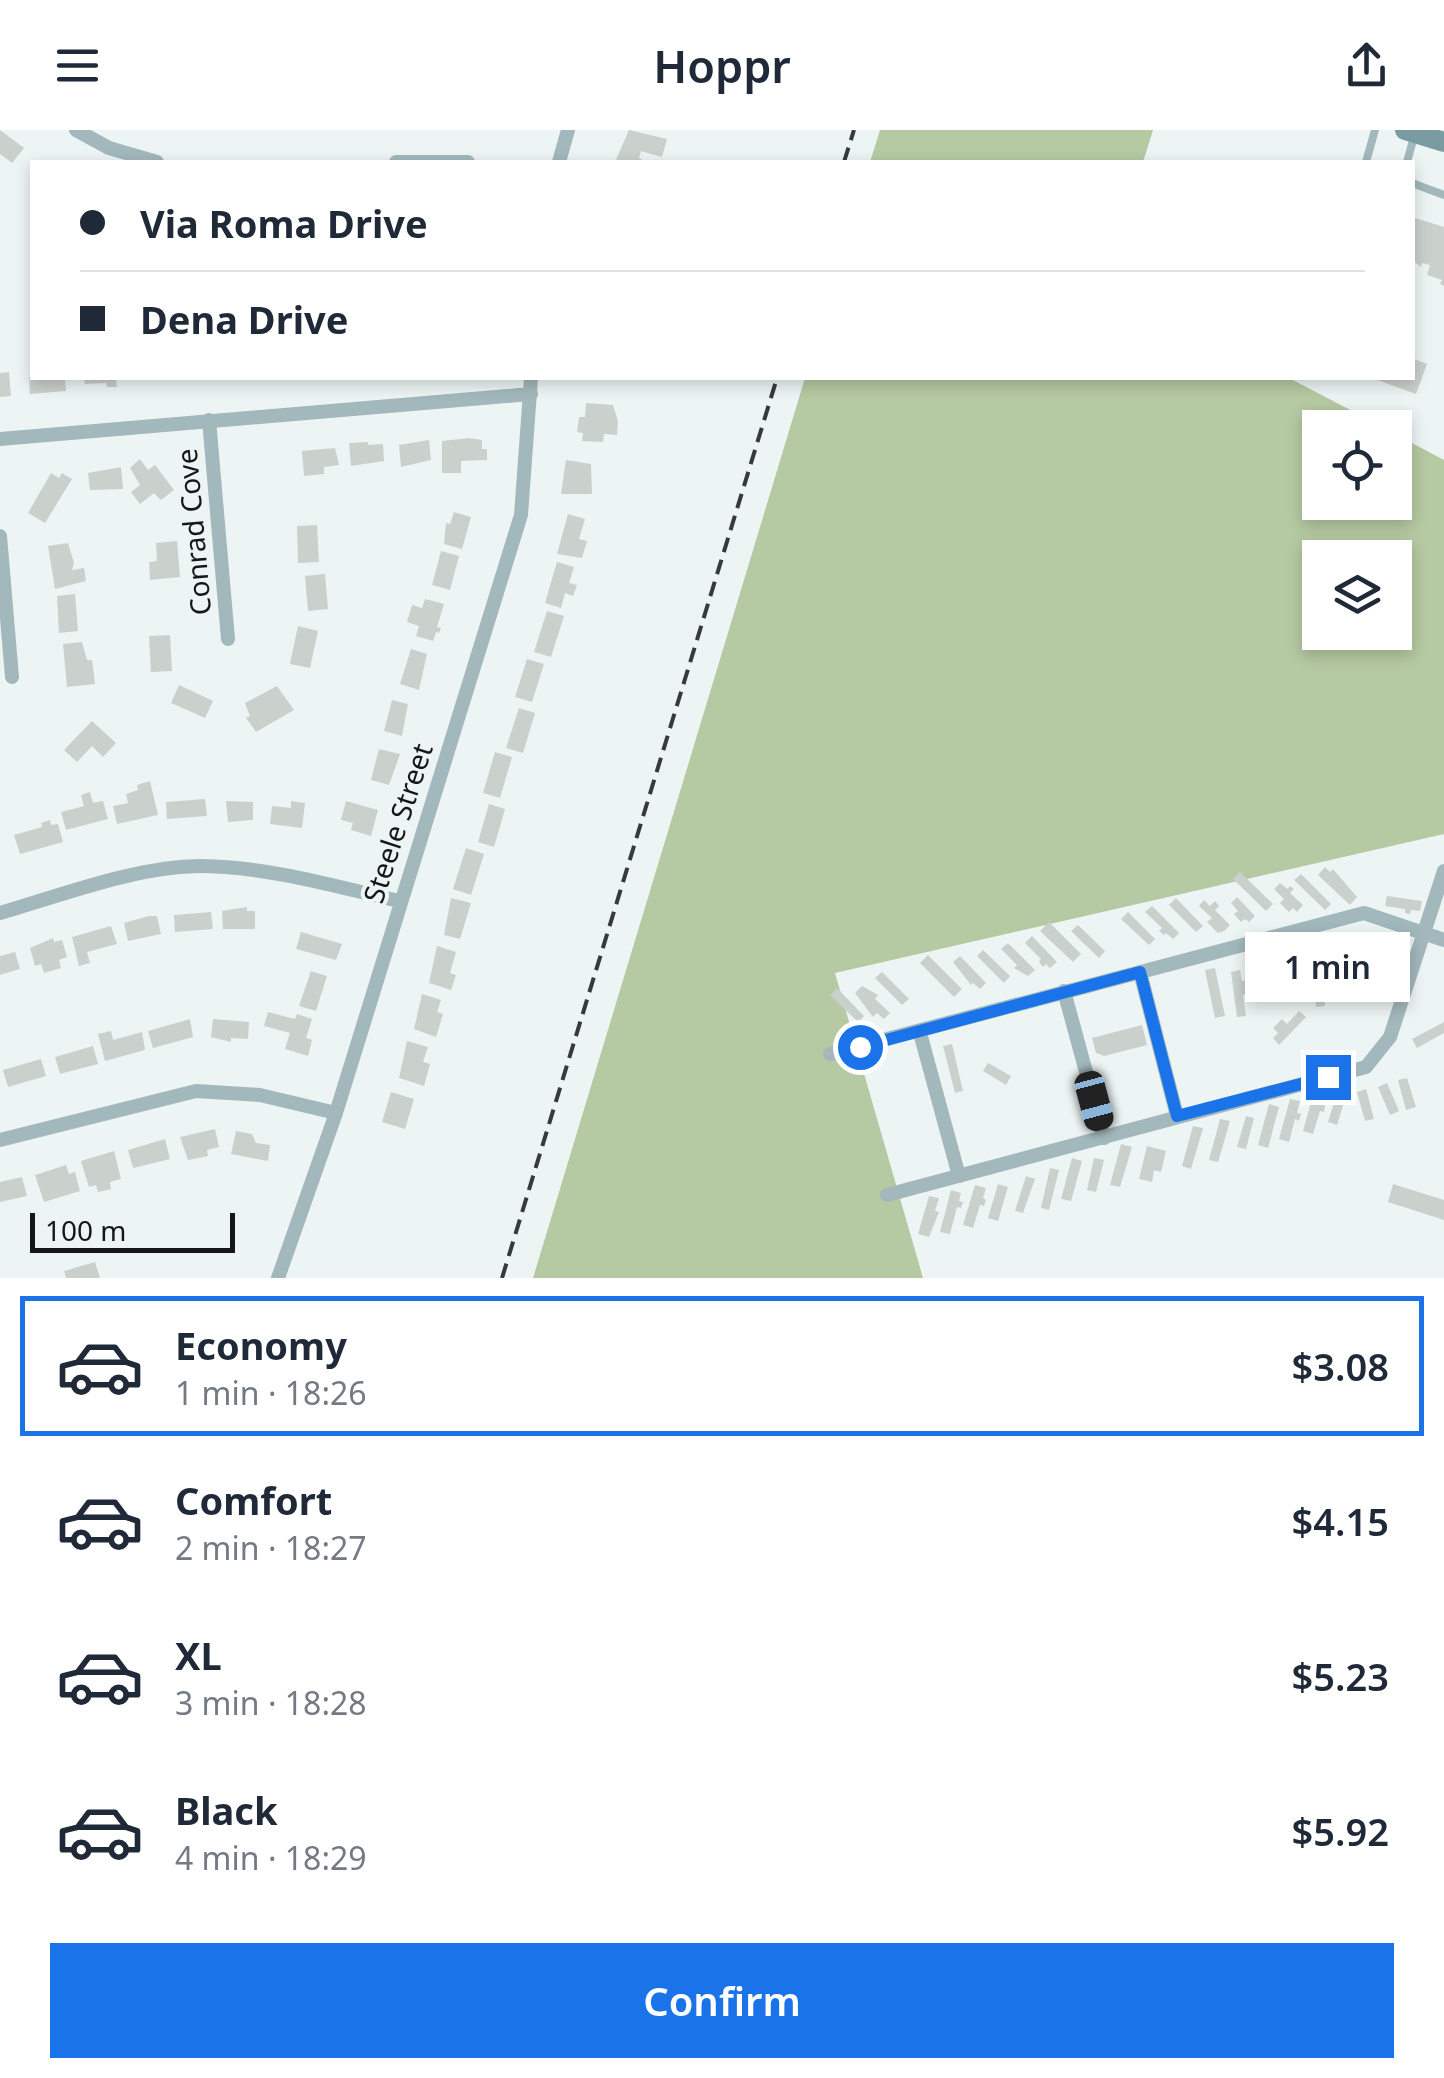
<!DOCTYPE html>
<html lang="en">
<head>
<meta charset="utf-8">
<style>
  :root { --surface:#fff; --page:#f6f6f7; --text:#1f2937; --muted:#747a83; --line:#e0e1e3; --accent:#1a73e8 }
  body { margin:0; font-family:"Noto Sans",sans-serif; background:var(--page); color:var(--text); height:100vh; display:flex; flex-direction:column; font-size:38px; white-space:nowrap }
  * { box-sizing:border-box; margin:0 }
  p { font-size:32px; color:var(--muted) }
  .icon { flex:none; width:55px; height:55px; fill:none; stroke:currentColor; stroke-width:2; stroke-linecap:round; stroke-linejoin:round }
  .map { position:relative; height:1148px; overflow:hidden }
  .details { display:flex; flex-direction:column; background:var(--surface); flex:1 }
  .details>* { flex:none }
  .banner { position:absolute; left:30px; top:30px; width:1385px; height:220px; border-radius:0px; box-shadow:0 5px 15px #0003; display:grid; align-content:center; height:220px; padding:0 50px; background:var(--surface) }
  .tools { position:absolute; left:1302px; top:280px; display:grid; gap:20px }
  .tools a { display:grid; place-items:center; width:110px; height:110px; border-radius:0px; background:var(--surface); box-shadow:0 5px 15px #0003; font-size:50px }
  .scale { position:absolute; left:30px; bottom:25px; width:205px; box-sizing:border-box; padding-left:10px; border:5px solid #141716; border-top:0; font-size:28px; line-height:35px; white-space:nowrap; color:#141716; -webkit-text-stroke:8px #edf5f4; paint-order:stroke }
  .end { position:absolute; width:45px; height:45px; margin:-22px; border:12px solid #1a73e8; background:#fff; box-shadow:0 0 0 5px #fff }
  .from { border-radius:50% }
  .bubble { position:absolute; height:70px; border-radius:0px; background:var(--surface); box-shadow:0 5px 15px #0003; font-size:32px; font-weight:600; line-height:70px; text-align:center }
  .car { position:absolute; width:30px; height:60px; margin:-30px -15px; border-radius:12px; box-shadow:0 0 8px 2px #0007; background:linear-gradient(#222 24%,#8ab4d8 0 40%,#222 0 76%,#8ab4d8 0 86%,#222 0) }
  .banner b { display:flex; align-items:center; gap:35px; height:95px; font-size:38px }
  .banner b+b { border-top:2px solid var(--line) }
  .banner i { width:25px; height:25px; background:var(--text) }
  ul { padding:18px 0 0; list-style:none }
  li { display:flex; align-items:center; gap:30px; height:140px; margin:0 20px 15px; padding:0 30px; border:5px solid transparent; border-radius:0px }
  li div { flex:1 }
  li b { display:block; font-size:38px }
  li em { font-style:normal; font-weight:600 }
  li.on { border-color:var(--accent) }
  li>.icon { width:90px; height:90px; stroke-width:1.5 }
  .action { display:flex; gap:20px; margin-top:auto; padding:20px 50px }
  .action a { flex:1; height:115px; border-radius:0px; background:var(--accent); color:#fff; font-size:40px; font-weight:600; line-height:115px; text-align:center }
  header { display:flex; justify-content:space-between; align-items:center; height:130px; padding:0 50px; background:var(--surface); font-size:45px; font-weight:600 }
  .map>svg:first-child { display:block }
</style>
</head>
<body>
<header><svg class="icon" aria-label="menu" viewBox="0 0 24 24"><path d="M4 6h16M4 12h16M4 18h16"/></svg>Hoppr<svg class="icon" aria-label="share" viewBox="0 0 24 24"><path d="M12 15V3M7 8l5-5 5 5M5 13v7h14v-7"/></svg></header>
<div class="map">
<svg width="1444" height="1148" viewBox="0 0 1444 1148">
  <rect width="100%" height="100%" fill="#edf5f4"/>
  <g fill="#b5c9a2" fill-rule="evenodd">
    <polygon points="880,0 1153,0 1143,32 870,32"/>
    <path d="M805 248H1289L1383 297 1320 298V372H1395V304L1444 330V704L835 843 923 1148H533ZM1320 428H1395V502H1320Z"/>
  </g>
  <g fill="#cad0cc">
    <polygon points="0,0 24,18 12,33 0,24"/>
    <polygon points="629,0 667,9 662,27 641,21 639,28 646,32 615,32"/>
    <polygon points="1412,87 1444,97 1444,156 1440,154 1442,150 1427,145 1430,135 1422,133 1421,137 1412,130"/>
    <polygon points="1412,228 1427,234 1416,264 1372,248 1412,248"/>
    <polygon points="9,242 11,266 0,267 0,243"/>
    <polygon points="29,247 65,248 66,261 30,264"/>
    <polygon points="84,248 116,248 117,257 107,257 106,253 85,254"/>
    <polygon points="586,273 613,275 618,291 617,305 604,304 603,312 582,311 583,303 577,302 579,287 585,287"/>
    <polygon points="469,308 482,310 482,319 487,319 487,330 461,331 461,343 442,343 442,311"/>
    <polygon points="429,310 431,330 401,337 399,315"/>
    <polygon points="368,312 368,315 383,314 384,331 351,336 349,313"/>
    <polygon points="335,318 339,335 324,337 324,344 304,346 302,321"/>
    <polygon points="140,329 148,340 155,335 174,360 161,370 154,363 140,374 131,362 140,355 130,338"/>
    <polygon points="566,330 591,334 592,364 561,364"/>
    <polygon points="121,337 123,359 90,360 88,343"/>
    <polygon points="51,343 59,348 62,343 72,349 45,393 28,383"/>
    <polygon points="454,382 471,387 462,419 444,414 446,393 450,394"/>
    <polygon points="568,384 585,389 579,409 587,411 582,428 557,424"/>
    <polygon points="317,395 319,432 298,433 297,396"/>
    <polygon points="177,411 180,447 150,450 149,432 157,431 156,413"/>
    <polygon points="68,413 74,433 72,440 84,438 86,451 55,459 48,416"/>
    <polygon points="441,421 459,426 450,460 432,455"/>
    <polygon points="557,432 574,437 569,453 577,455 573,466 565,463 561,478 545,473"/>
    <polygon points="325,444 328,479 308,481 305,446"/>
    <polygon points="75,464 78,501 59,503 57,466"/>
    <polygon points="425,469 444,474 437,497 441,498 439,503 436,502 433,511 416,506 419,496 407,492 412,475 422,478"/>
    <polygon points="547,481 564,486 551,527 534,522"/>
    <polygon points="298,496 318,501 310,538 290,534"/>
    <polygon points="170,505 172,541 151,542 149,506"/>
    <polygon points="82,512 87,530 92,530 95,554 67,557 63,514"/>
    <polygon points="411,519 427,524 419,560 400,554"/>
    <polygon points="527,529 544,534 532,572 515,567"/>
    <polygon points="179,555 213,571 205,588 171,573"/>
    <polygon points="277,556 294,580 256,602 246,588 250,586 245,573"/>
    <polygon points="392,570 408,574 402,606 384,601"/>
    <polygon points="519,578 535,583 523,623 506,618"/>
    <polygon points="92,591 116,613 103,627 92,616 77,632 64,620"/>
    <polygon points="379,619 400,624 389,655 371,650"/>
    <polygon points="495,622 512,627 500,668 483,663"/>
    <polygon points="150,651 158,685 117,694 113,676 128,673 126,664 138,660 137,655"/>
    <polygon points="90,662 93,673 103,671 108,689 66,700 61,682 84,676 81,665"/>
    <polygon points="205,669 207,686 167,689 166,672"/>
    <polygon points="226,671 253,672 253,690 228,692"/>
    <polygon points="291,671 305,673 302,698 270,694 272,676 291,678"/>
    <polygon points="346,671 378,680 371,706 351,700 353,693 341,690"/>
    <polygon points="489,674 505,679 494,717 478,712"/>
    <polygon points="50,690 51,695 58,694 63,712 20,724 14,705 42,697 41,693"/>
    <polygon points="466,718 484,724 471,765 453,759"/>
    <polygon points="1325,737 1330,742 1333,739 1357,767 1350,775 1318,745"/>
    <polygon points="1240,742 1273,774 1266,781 1233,749"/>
    <polygon points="1301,744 1331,774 1325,780 1294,750"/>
    <polygon points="1280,753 1287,759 1290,756 1294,759 1290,763 1303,775 1297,782 1293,778 1289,782 1280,773 1284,769 1274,759"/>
    <polygon points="1387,766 1422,771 1420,781 1411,780 1410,784 1405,783 1405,779 1385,776"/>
    <polygon points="1237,767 1255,786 1249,792 1245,789 1241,792 1234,784 1238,781 1231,773"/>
    <polygon points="451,768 471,773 460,809 444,805"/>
    <polygon points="1176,768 1203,796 1196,802 1169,775"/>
    <polygon points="1204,770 1210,776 1215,771 1219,776 1215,780 1230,795 1224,801 1218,803 1207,792 1212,788 1199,776"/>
    <polygon points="1152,776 1179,803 1173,809 1166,803 1164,805 1159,801 1162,798 1145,782"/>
    <polygon points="247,777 247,781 255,781 255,799 223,799 222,781"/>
    <polygon points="211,782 213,799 175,802 174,785"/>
    <polygon points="1128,782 1155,809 1149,815 1121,789"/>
    <polygon points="149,786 157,786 161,804 128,811 124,793"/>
    <polygon points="1049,792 1081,824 1073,832 1040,801"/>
    <polygon points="1078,795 1105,821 1099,828 1071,801"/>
    <polygon points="111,796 117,814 87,822 90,833 79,836 72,807"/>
    <polygon points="301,802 342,814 336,830 296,819"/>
    <polygon points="1385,802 1394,805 1382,841 1373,838"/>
    <polygon points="1032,806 1057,832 1050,838 1046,834 1043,837 1039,832 1041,829 1025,813"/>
    <polygon points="53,808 54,812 62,810 67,827 59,830 61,838 44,843 41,834 35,836 30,818"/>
    <polygon points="1008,813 1035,840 1028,846 1014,838 1017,835 1001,819"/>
    <polygon points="437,816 456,822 450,843 456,845 451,860 429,853"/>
    <polygon points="983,820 1010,846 1004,853 977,826"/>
    <polygon points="15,822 20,839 0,845 0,826"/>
    <polygon points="928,825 962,859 954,867 920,833"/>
    <polygon points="960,826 986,853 980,859 973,853 971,855 953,832"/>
    <polygon points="1322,834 1322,840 1328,840 1329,850 1323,850 1325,876 1316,877 1313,835"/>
    <polygon points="1215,838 1225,886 1215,888 1205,840"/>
    <polygon points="1240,840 1242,851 1248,850 1249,864 1243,865 1246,886 1237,887 1231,842"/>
    <polygon points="311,841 327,846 316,881 299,876"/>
    <polygon points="882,842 909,869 902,875 875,848"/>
    <polygon points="862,856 878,865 875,869 890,883 884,889 877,883 873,887 855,863"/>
    <polygon points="837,858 864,886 858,892 830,865"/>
    <polygon points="422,864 441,870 437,882 443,884 436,907 414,899"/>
    <polygon points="1299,881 1306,887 1279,915 1273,908 1278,903 1273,898 1282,889 1287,894"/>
    <polygon points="268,882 295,889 297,884 312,889 306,908 312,910 308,926 285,919 290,903 264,896"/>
    <polygon points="190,889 193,907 153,918 148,901"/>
    <polygon points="213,889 249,892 248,909 231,908 231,912 211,907"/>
    <polygon points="1444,892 1444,903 1417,918 1412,909"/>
    <polygon points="1142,895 1147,915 1104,926 1096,923 1092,908"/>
    <polygon points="111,901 113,910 142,902 145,920 105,931 98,904"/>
    <polygon points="407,911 428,917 423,932 430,934 424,956 399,948"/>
    <polygon points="952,914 963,961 955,963 943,916"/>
    <polygon points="93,916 98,934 60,944 55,927"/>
    <polygon points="41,929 46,946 8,957 3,940"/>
    <polygon points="988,933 1011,946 1006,955 983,941"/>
    <polygon points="1407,948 1416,977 1406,980 1398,950"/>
    <polygon points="1387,953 1399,981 1390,985 1378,957"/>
    <polygon points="1366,959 1374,989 1365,991 1357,962"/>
    <polygon points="1338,960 1347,963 1337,995 1328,992"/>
    <polygon points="391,962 414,969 405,999 382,992"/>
    <polygon points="1313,965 1323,968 1321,974 1325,976 1324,982 1320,981 1313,1004 1303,1001"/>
    <polygon points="1290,969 1300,971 1297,983 1301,984 1299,991 1295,989 1289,1012 1279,1009"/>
    <polygon points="1269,974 1279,977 1268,1018 1258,1015"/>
    <polygon points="1246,986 1254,988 1246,1019 1237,1017"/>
    <polygon points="1220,989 1230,991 1218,1032 1209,1030"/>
    <polygon points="1193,996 1203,998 1191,1039 1182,1036"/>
    <polygon points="215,999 219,1017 207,1020 208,1026 188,1030 180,1007"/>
    <polygon points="236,1001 252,1004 256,1013 270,1015 268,1031 231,1024"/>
    <polygon points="165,1009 170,1029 133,1038 128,1020"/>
    <polygon points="1121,1014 1132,1017 1120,1057 1110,1055"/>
    <polygon points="1147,1016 1166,1021 1161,1042 1154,1040 1152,1052 1139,1049"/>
    <polygon points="114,1021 121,1049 110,1052 111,1059 98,1062 96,1055 89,1057 81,1031"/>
    <polygon points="1072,1028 1082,1031 1071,1071 1061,1069"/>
    <polygon points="1094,1028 1104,1030 1096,1062 1087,1060"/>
    <polygon points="66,1035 69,1044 75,1042 80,1061 44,1072 35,1045"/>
    <polygon points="1050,1038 1059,1040 1049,1080 1041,1078"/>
    <polygon points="1026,1046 1035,1049 1023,1083 1015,1081"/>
    <polygon points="22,1047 27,1066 0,1072 0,1052"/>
    <polygon points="998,1054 1008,1057 998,1091 988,1088"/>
    <polygon points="1393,1054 1444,1070 1444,1090 1388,1072"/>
    <polygon points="975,1055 986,1058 983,1068 986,1070 984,1076 980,1075 973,1098 963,1095"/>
    <polygon points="951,1060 961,1063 959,1071 963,1072 961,1078 957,1077 950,1104 940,1102"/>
    <polygon points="929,1066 939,1068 935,1081 939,1082 929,1107 918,1104"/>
    <polygon points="95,1132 100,1148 66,1148 64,1141"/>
  </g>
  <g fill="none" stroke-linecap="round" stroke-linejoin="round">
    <g stroke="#a2b8bc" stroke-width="8">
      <polyline points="1366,32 1375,0"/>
      <polyline points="1407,32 1415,3"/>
      <polyline points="1412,53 1444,65"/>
    </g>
    <g stroke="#a2b8bc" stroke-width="14">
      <polyline points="76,0 109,18 157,32"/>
      <polyline points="396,32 468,32"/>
      <polyline points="559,32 568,0"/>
      <polyline points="209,290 228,509"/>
      <polyline points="0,309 531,264"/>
      <polyline points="0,406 12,547"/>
      <path d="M0 783C62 765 137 736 202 736 269 737 334 756 399 771"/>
      <polyline points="1140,842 1177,986"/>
      <polyline points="1064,861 1104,1008"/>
      <polyline points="920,903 959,1046"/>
      <polyline points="830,924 1364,783 1444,810"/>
      <polyline points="0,1010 196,961 260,965 336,983"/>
      <polyline points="887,1065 1366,937 1390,907 1444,741"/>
      <polyline points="278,1148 336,983 521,385 531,248"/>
    </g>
    <polyline stroke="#799ba1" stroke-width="20" points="1405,0 1444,12"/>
    <g stroke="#363a39" stroke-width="4" stroke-dasharray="15 8" stroke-linecap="butt">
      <polyline points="844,32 854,0"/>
      <polyline points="502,1148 777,248"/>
    </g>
  </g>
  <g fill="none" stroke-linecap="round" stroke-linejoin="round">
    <polyline stroke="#1a73e8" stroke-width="12" points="860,917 1140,842 1177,986 1328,947"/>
  </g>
  <g text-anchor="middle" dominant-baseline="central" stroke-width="8" stroke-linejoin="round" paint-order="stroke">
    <g font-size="28" fill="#141716" stroke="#edf5f4">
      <text transform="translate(193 402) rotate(-95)">Conrad Cove</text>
      <text transform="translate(397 693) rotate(-72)">Steele Street</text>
    </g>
  </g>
</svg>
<div class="tools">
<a><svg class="icon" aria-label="locate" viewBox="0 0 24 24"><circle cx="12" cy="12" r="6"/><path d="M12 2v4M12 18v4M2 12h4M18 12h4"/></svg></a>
<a><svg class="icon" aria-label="layers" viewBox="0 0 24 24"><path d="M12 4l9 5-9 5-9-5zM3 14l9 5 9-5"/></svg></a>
</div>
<div class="scale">100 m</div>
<i class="end from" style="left:860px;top:917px"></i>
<i class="end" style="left:1328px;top:947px"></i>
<div class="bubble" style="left:1245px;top:802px;width:165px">1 min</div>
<i class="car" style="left:1094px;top:971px;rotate:165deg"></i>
<div class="banner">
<b><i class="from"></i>Via Roma Drive</b>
<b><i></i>Dena Drive</b>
</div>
</div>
<section class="details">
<ul>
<li class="on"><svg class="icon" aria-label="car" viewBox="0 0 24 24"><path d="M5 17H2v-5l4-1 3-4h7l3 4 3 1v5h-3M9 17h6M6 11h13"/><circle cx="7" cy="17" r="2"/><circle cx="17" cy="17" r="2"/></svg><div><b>Economy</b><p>1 min · 18:26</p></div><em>$3.08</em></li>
<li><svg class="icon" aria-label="car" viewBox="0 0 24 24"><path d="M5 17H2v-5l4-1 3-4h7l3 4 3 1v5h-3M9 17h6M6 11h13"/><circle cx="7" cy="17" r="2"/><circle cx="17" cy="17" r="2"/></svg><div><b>Comfort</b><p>2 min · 18:27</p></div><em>$4.15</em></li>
<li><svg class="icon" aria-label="car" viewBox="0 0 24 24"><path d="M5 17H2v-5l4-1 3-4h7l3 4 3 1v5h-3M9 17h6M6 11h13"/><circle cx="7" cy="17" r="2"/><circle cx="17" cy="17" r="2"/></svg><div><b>XL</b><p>3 min · 18:28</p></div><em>$5.23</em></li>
<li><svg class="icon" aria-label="car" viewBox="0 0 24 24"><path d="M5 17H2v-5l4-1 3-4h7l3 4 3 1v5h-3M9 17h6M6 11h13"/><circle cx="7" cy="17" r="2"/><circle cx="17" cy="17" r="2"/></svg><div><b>Black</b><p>4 min · 18:29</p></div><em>$5.92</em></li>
</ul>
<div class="action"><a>Confirm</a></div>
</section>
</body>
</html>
